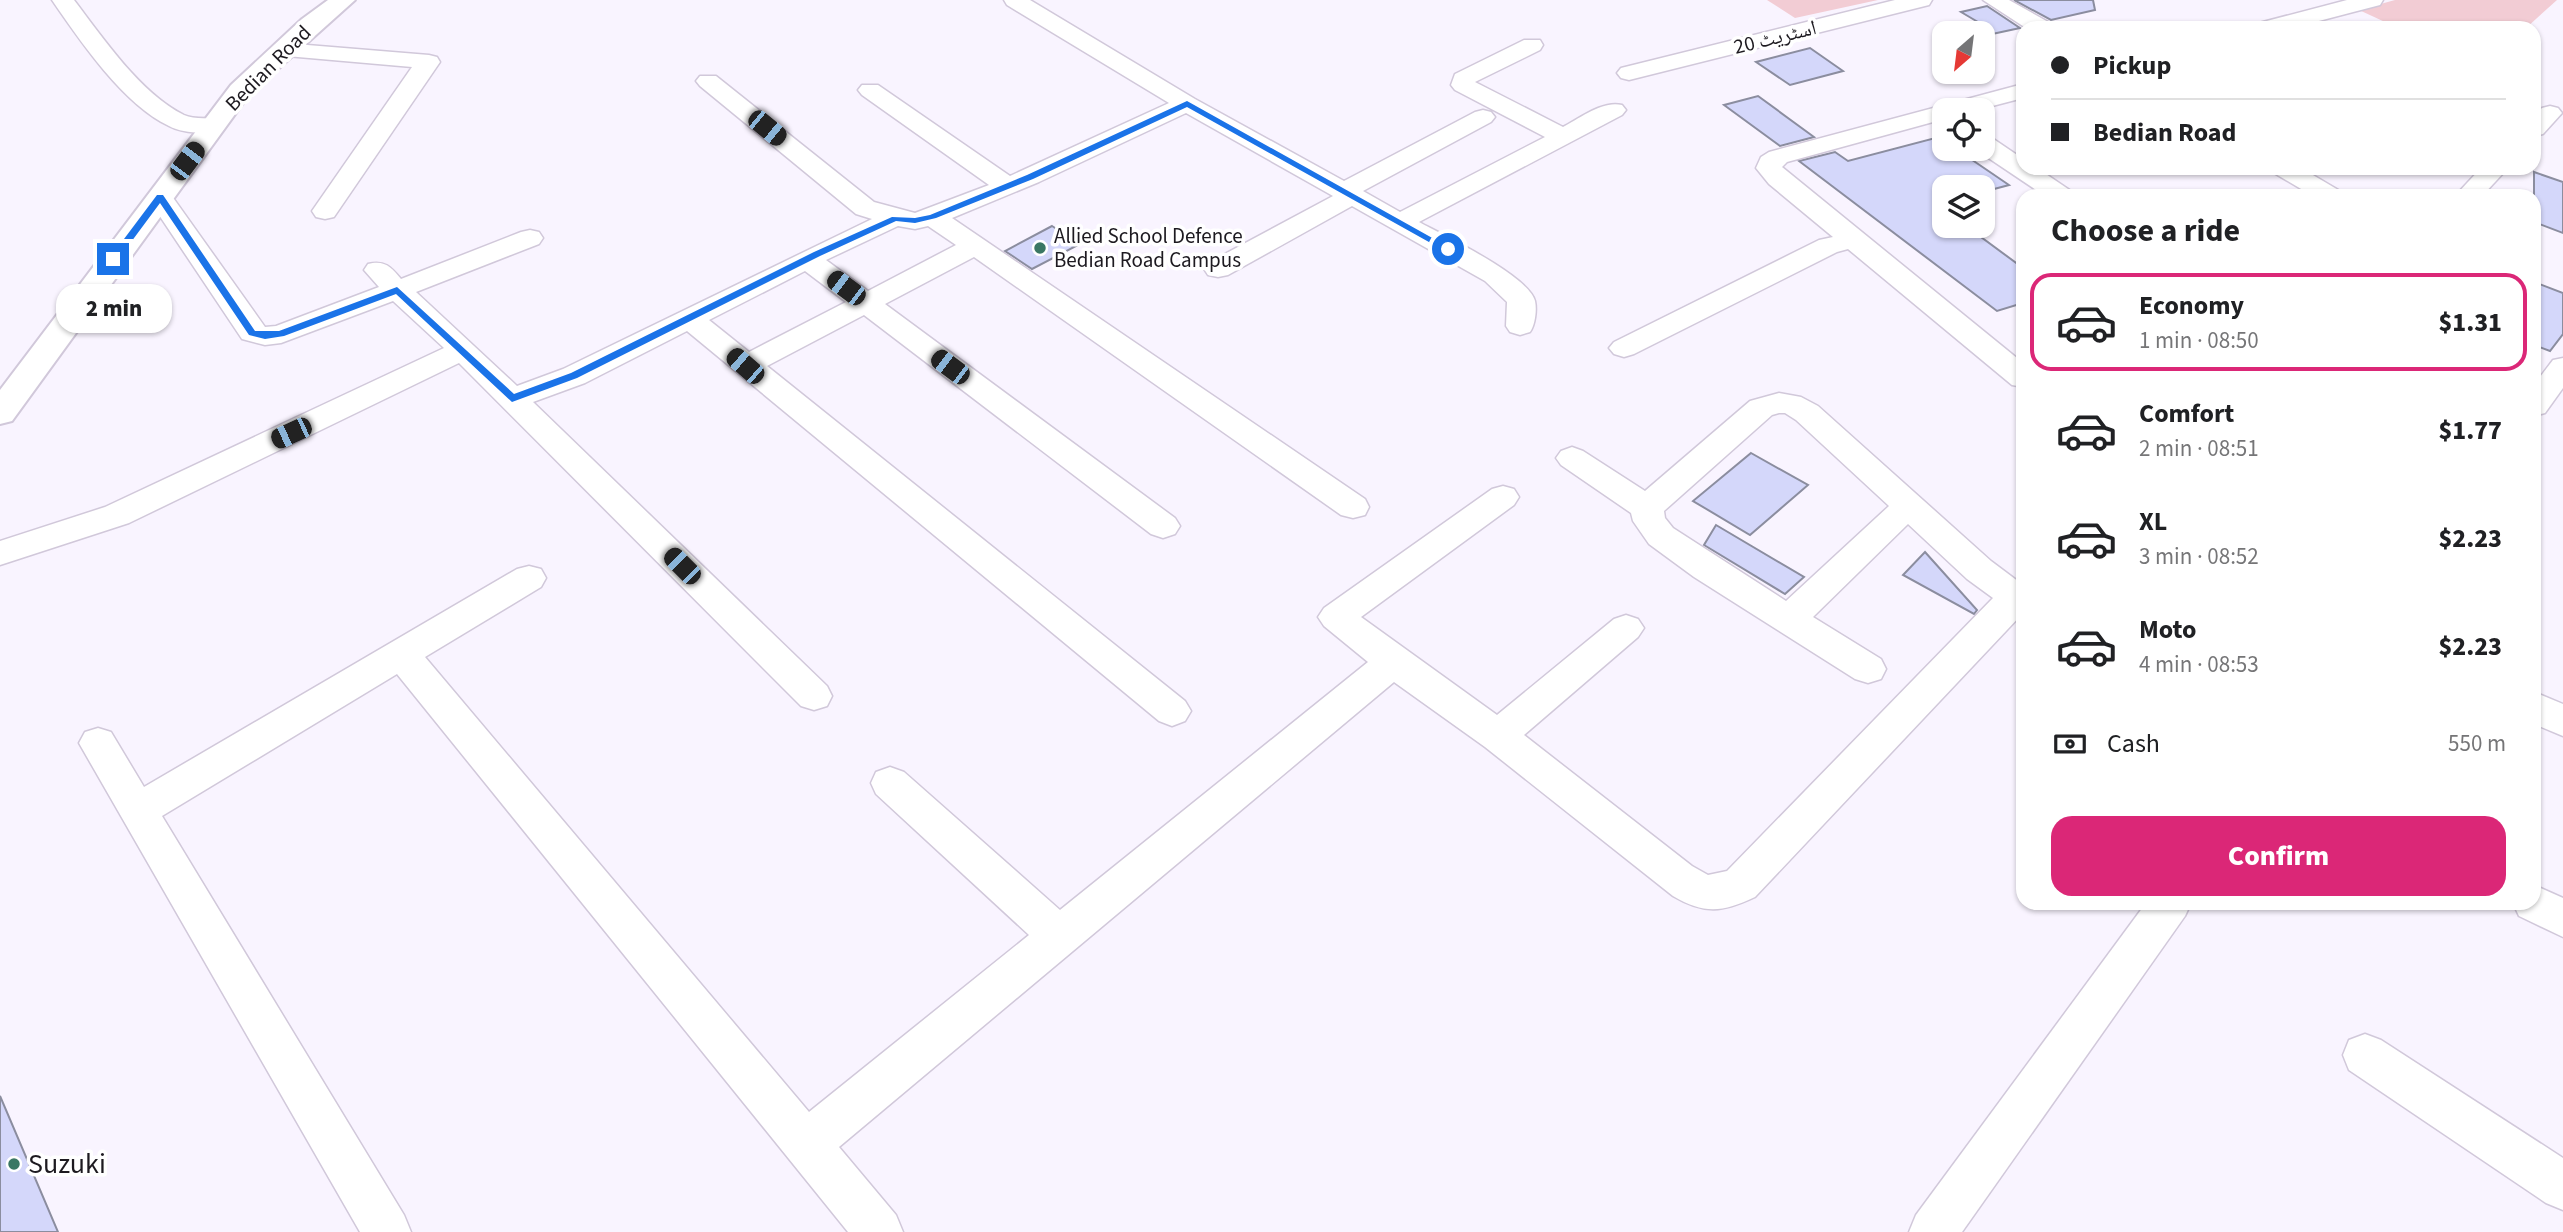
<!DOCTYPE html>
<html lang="en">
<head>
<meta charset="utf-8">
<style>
  :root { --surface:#fff; --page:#f2f2f2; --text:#202124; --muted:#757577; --line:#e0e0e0; --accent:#db2777 }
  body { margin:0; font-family:"Source Sans 3","Noto Naskh Arabic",sans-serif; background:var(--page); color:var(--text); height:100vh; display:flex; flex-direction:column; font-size:26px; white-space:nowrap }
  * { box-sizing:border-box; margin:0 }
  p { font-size:23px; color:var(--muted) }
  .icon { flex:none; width:38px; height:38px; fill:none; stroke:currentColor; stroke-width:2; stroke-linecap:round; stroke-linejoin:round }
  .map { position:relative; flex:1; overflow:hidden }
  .drawer { position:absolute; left:2016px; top:189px; width:525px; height:721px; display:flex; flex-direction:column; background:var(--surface); border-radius:21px; box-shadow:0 2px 5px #0004 }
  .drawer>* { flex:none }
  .guide { position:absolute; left:2016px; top:21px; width:525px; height:154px; border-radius:21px; box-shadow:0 2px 5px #0004; display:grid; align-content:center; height:154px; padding:0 35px; background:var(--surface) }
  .needle { width:46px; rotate:208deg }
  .fabs { position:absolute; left:1932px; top:21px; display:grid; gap:14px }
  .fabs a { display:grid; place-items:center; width:63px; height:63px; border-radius:14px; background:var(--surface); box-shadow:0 2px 5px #0004; font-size:35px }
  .end { position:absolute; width:32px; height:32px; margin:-16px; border:9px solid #1a73e8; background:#fff; box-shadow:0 0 0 4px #fff }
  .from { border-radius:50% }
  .bubble { position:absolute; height:49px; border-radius:21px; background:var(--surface); box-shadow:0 2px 5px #0004; font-size:23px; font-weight:800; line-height:49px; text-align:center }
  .car { position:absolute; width:21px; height:42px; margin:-21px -10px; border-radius:9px; box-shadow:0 0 5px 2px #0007; background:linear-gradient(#222 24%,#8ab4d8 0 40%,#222 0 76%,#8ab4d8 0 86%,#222 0) }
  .guide b { display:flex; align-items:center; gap:24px; height:66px; font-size:26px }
  .guide b+b { border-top:2px solid var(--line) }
  .guide i { width:18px; height:18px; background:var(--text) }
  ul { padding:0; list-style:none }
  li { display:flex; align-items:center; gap:21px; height:98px; margin:0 14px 10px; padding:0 21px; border:4px solid transparent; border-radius:21px }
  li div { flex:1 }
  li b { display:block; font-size:26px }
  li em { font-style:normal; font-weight:800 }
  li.current { border-color:var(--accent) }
  li>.icon { width:63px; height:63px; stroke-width:1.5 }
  h2 { padding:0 35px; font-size:32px; line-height:84px }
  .pay { display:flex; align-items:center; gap:18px; height:77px; padding:0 35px; font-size:26px }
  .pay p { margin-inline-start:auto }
  .button { display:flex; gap:14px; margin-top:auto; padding:14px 35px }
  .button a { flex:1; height:80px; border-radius:21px; background:var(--accent); color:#fff; font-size:28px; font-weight:800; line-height:80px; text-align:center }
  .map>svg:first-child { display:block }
</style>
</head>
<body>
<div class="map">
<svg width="2563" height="1232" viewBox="0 0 2563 1232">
  <rect width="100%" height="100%" fill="#f9f4ff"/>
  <g fill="#f2ccd4">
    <polygon points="1767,0 1878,0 1795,18"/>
    <polygon points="2395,0 2557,0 2526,28 2398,28 2359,10"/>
  </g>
  <g fill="#d4d7fa" stroke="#8b8d9f" stroke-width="2">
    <polygon points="2014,0 2093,0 2095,10 2051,20"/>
    <polygon points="1987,6 2020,28 1983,36 1983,25 1961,12"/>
    <polygon points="1810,48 1843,71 1790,85 1756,62"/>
    <polygon points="1758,96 1814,137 1780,146 1724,105"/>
    <polygon points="1939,137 1944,141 1944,149 1956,149 2009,185 1983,192 1983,187 1944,187 1944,202 1937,205 1944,210 1944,226 1966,226 2023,268 2023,303 1997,311 1799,161 1835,152 1848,161"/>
    <polygon points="2534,172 2563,182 2563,233 2534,222"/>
    <polygon points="1052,226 1080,244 1032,269 1005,251"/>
    <polygon points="2534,282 2563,293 2563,334 2550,351 2534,345"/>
    <polygon points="1751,453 1808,485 1750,535 1693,501"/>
    <polygon points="1716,525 1804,577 1785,594 1704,545"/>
    <polygon points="1925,552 1977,610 1974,614 1903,575"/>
    <polygon points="0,1096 58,1232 0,1232"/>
  </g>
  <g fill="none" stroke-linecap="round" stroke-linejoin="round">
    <g stroke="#d1c8da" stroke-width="3">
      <g id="minor">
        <path d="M52 0H74C103 38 141 94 184 115 195 120 211 117 223 120L226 125 223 130C207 134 184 134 169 126 124 105 80 41 52 0Z"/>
        <path d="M1004 0H1030L1195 99 1344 181 1475 112 1483 110 1491 112 1495 117 1491 122 1363 191 1400 212 1545 137 1455 90 1451 85 1455 74 1524 40H1540L1543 45 1540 50 1475 82 1563 127C1580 118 1603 100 1622 105L1626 110 1622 115 1419 222C1443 235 1529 276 1535 301 1537 310 1535 325 1530 332L1520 335 1510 332 1506 326 1507 302 1485 281 1352 206 1228 275 1218 277 1208 275 1204 269 1208 263 1333 196 1186 113 1039 182 952 218 1365 499 1369 507 1365 515 1353 518 1341 515 974 257 885 304 1175 518 1180 526 1175 534 1163 538 1151 534 864 315 767 366 1185 701 1191 711 1185 721 1172 726 1159 721 687 331 585 383 533 402 827 686 832 696 827 706 814 710 801 706 459 363 129 523 0 565V541L105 507 444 348 393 301 281 343 265 345 242 339 147 197 151 192 160 189 169 192 265 327 276 326 379 287 364 270 368 264C385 260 391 267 401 279L521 232 530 230 539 232 543 238 539 244 416 292 517 386 563 369 872 219 856 214 700 86 696 81 700 76H716L874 202 915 213 989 185 862 95 858 90 862 85H878L1010 176 1169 103 1007 5ZM898 226 915 229 928 226 956 245 868 291 826 260ZM805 271 846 302 749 352 709 320Z"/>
        <polygon points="1895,0 1932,0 1929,5 1629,80 1621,78 1617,73 1621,68"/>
        <polygon points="1983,0 2009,0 2050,23 2053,28 2026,28"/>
        <polygon points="2347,0 2383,0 2380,5 2292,28 2256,28 2259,23"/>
        <polygon points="283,43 429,55 437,57 440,62 334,217 325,219 316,217 312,211 412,67 275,55 272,50 275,45"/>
        <polygon points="2023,84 2023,98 1977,110 1944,110 1944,119 1787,162 1782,167 2023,363 2023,387 2012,385 1848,249 1837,252 1634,354 1624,357 1614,354 1609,348 1614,342 1819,240 1833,237 1769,184 1756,168 1761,157 1769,152"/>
        <polygon points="2550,106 2558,108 2562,113 2543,134 2534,136 2534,115 2542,108"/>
        <polygon points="1983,136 1992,138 2023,159 2023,168 2037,168 2071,191 2075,196 2045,196 1975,149 1983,149"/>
        <polygon points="2270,168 2301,168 2340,191 2344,196 2313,196 2274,173"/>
        <polygon points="2481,168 2508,168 2482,196 2455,196"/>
        <polygon points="2563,358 2563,388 2545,413 2534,416 2534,385 2553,360"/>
        <path d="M1779 393 1801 397 1818 406 1991 561 2023 585V613L1755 897C1723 912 1705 915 1673 896L1485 747 1394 682 839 1147 896 1215 903 1232H848L397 674 162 816 404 1215 411 1232H360L79 743 85 732 98 728 111 732 144 787 517 569 529 566 541 569 546 578 541 587 425 657 809 1112 1029 935 876 794 871 783 876 772 890 767 904 772 1060 910 1368 662 1324 626 1318 617 1324 608 1492 489 1503 486 1514 489 1519 497 1514 505 1361 617 1497 715 1614 619 1626 615 1638 619 1644 628 1638 637 1524 735 1692 866 1708 875 1727 871 1993 598 1967 579 1908 524 1813 617 1881 659 1886 669 1881 679 1868 683 1855 679 1694 577 1649 544 1633 521 1631 513 1561 465 1556 458 1561 451 1572 447 1583 451 1645 491 1750 401ZM1779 413H1785L1796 420 1889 506 1786 601 1673 528 1665 518 1664 511 1772 415Z"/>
        <polygon points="2534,692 2563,704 2563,736 2534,724"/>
        <polygon points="2534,885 2563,898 2563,937 2519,916 2513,903 2534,903"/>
        <polygon points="2146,903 2191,903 2185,916 1962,1232 1909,1232 1916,1215"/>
        <polygon points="2365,1034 2381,1040 2563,1158 2563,1210 2546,1203 2349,1070 2343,1055 2349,1040"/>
      </g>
    </g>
    <g stroke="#d1c8da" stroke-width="4">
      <polygon id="secondary" points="328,0 355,0 249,95 12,421 0,424 0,390 231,85 302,19"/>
    </g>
    <use href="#minor" fill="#fff" fill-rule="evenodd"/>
    <use href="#secondary" fill="#fff" fill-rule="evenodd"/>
  </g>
  <polygon fill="#1a73e8" points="1187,101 1452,249 1445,251 1187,107 1033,179 936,218 915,223 896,221 820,256 577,378 512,402 396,294 284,336 265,339 249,335 160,203 117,261 109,259 157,195 163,195 255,331 279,331 397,287 514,394 571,373 814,252 892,217 915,218 930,215 1027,175"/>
  <g fill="#3a7763" stroke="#fff" stroke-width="2.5">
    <circle cx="1040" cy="248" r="7"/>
    <circle cx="14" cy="1164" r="7"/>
  </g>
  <g text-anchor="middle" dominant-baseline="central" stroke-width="7" stroke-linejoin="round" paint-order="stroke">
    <g font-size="21" fill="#1d1a20" stroke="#fff">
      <text transform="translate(1775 37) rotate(-14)">اسٹریٹ 20</text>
      <text transform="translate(268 68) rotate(-45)">Bedian Road</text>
    </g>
    <g font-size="21" fill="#1d1a20" stroke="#fff" text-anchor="start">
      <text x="1054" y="236">Allied School Defence<tspan x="1054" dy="24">Bedian Road Campus</tspan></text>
    </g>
    <g font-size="28" fill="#1d1a20" stroke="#fff" text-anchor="start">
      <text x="28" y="1164">Suzuki</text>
    </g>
  </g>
</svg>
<div class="fabs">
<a><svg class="needle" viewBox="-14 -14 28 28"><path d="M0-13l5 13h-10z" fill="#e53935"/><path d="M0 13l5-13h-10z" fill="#757577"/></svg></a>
<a><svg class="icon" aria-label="locate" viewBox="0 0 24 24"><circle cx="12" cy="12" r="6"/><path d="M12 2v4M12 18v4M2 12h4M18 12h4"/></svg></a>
<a><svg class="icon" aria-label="layers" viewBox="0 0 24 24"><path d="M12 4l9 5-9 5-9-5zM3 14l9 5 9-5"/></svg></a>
</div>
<i class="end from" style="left:1448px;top:249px"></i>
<i class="end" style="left:113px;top:259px"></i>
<div class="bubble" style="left:56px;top:284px;width:116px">2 min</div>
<i class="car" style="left:767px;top:128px;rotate:129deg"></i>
<i class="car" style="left:187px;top:161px;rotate:37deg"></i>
<i class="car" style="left:846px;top:288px;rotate:307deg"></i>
<i class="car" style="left:745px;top:366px;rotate:311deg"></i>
<i class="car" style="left:950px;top:367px;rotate:307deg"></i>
<i class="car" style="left:291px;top:433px;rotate:245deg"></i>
<i class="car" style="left:682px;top:566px;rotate:315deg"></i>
<div class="guide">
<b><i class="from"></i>Pickup</b>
<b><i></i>Bedian Road</b>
</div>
<section class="drawer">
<h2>Choose a ride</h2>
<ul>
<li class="current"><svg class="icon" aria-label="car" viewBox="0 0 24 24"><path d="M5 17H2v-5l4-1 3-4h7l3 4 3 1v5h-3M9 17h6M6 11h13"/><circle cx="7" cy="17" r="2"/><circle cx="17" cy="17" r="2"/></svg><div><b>Economy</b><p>1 min · 08:50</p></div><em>$1.31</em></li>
<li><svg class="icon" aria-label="car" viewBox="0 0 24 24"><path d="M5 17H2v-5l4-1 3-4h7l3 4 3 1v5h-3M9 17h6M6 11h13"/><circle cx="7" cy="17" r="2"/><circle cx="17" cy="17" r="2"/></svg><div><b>Comfort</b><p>2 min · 08:51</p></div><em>$1.77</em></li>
<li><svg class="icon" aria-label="car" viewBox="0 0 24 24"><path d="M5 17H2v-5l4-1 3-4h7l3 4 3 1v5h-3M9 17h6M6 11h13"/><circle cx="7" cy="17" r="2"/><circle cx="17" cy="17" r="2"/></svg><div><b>XL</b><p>3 min · 08:52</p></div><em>$2.23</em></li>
<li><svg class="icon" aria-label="car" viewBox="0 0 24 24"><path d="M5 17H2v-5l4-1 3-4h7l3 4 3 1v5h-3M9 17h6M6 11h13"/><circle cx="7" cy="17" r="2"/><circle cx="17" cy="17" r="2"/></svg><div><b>Moto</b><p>4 min · 08:53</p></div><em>$2.23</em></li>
</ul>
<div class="pay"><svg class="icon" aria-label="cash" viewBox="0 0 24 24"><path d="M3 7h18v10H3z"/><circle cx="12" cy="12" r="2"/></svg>Cash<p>550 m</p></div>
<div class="button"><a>Confirm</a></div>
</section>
</div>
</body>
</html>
